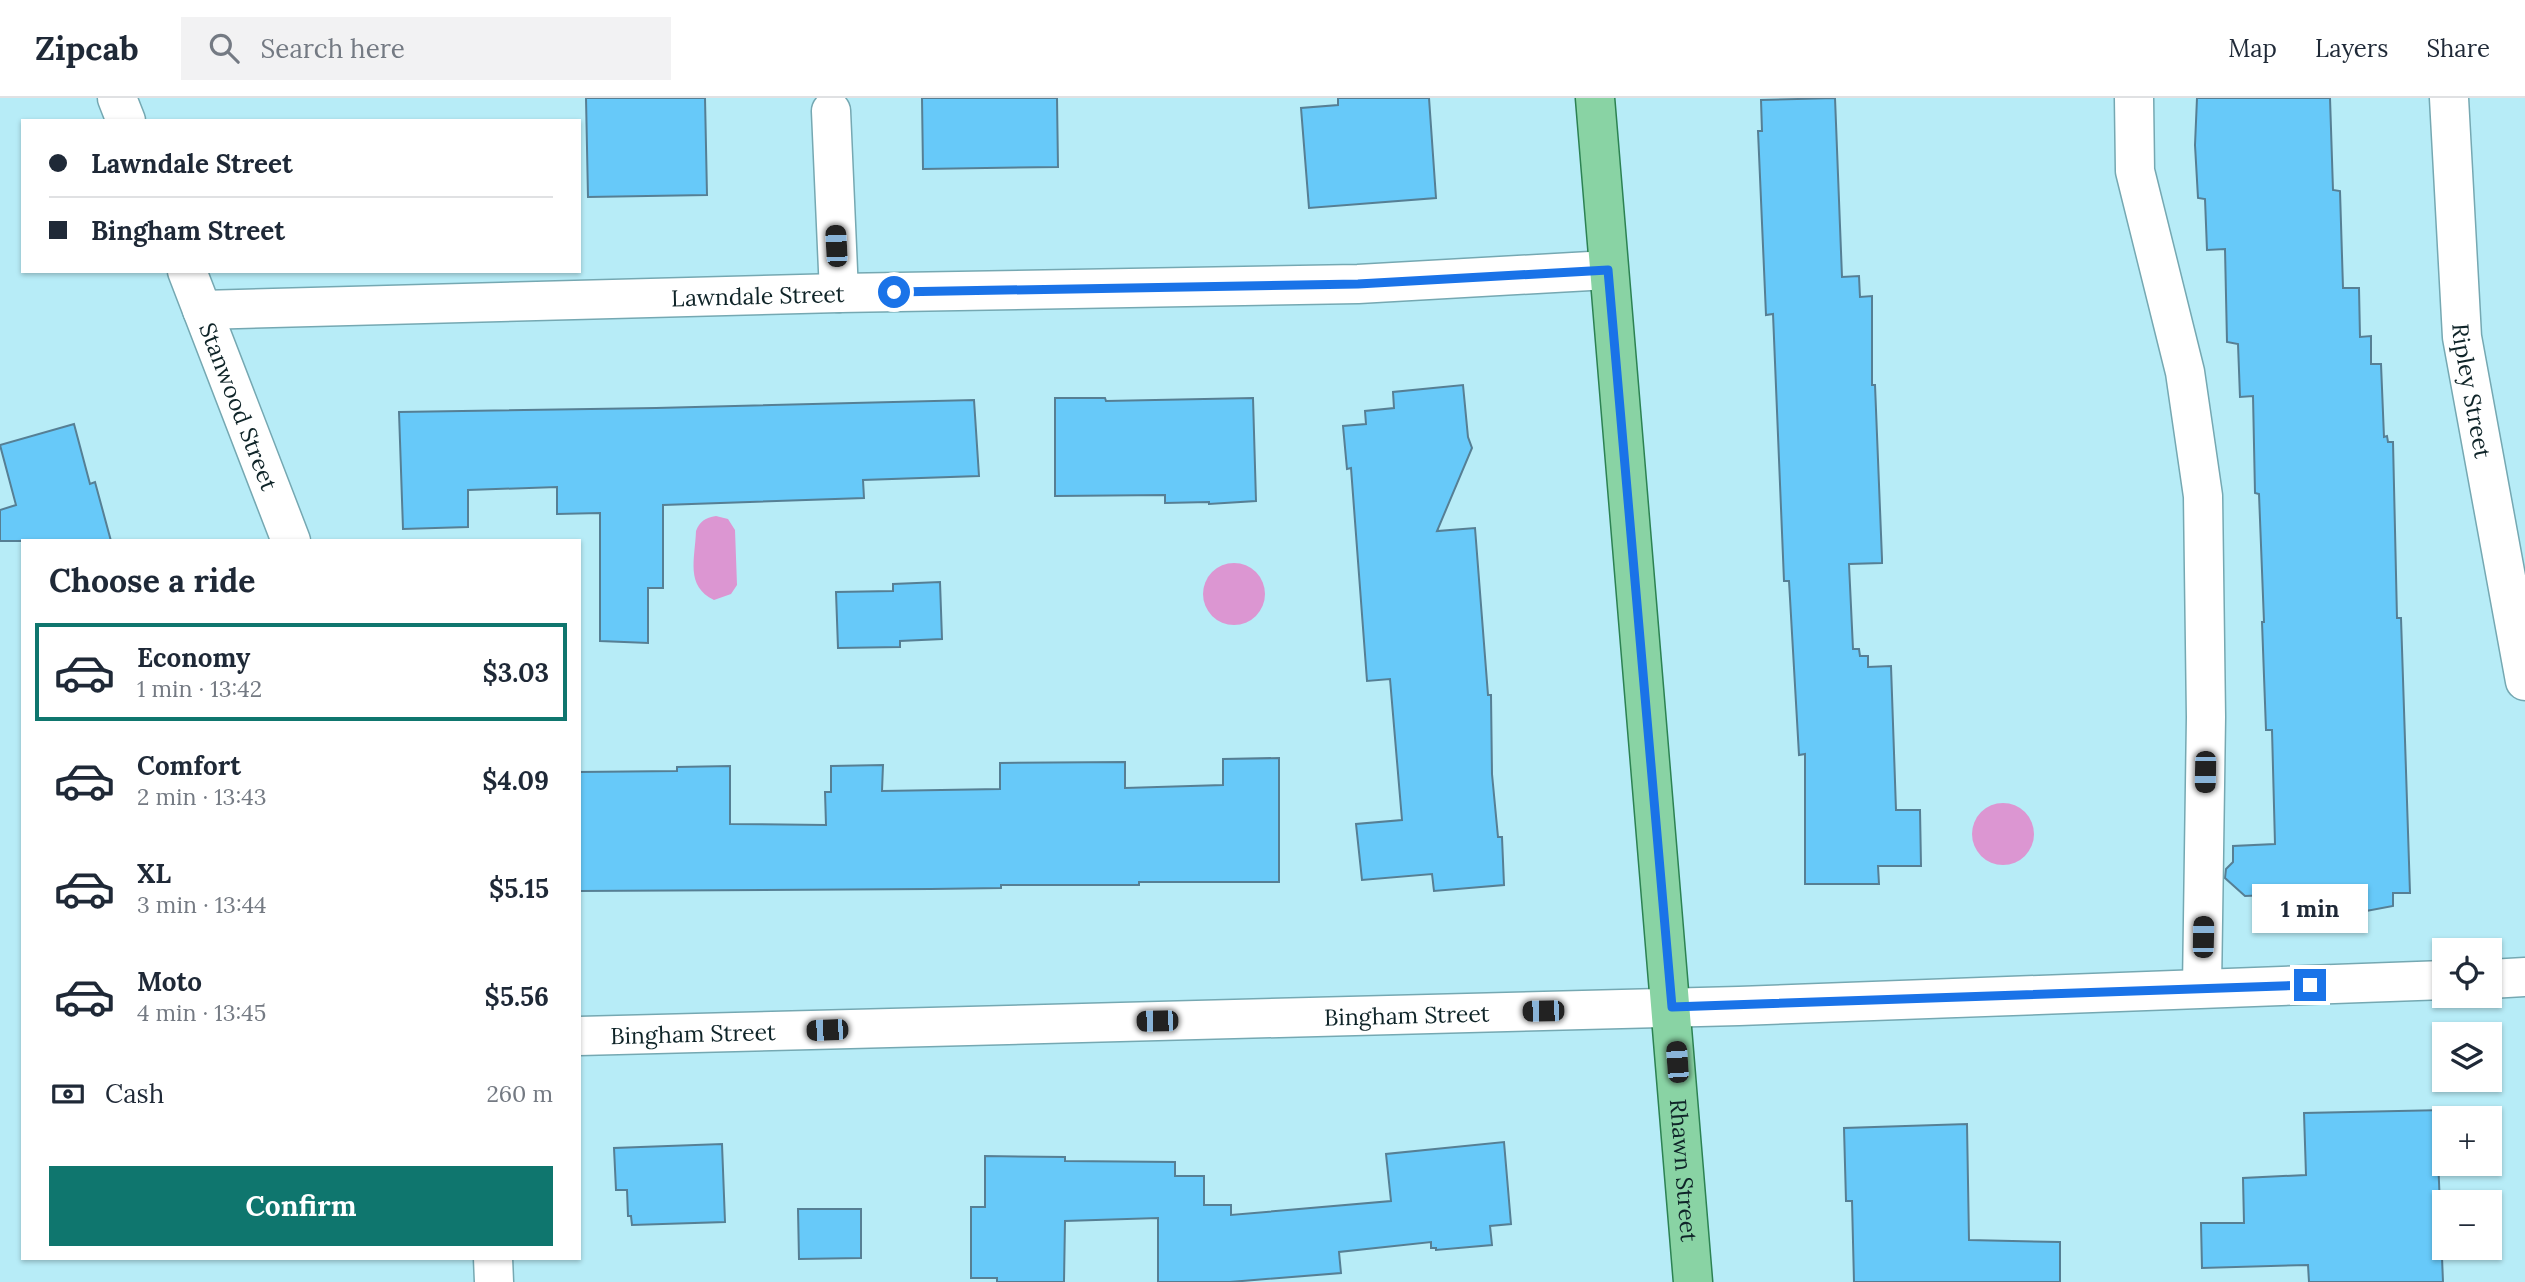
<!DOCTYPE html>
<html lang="en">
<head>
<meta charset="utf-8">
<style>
  :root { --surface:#fff; --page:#f2f2f3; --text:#1f2937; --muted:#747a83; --line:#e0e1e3; --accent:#0f766e }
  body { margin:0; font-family:Lora,serif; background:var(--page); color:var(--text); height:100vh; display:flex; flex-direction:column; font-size:26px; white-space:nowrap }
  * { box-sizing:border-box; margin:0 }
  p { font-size:23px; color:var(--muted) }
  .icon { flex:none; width:38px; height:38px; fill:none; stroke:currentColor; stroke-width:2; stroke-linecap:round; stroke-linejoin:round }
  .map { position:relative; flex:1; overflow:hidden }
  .sheet { position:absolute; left:21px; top:441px; width:560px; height:721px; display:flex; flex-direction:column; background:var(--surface); border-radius:0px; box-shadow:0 2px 5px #0004 }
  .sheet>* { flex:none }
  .top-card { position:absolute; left:21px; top:21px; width:560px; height:154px; border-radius:0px; box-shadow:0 2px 5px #0004; display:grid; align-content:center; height:154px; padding:0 28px; background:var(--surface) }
  .buttons { position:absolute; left:2432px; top:840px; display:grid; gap:14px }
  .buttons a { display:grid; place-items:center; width:70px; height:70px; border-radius:0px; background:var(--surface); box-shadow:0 2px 5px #0004; font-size:35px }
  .end { position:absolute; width:32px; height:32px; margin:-16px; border:9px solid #1a73e8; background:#fff; box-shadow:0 0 0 4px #fff }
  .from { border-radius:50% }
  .bubble { position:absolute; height:49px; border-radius:0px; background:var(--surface); box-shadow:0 2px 5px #0004; font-size:23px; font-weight:800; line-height:49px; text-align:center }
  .car { position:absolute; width:21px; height:42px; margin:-21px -10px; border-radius:9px; box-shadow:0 0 5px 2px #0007; background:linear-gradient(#222 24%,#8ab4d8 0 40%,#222 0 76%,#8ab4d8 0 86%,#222 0) }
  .top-card b { display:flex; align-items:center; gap:24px; height:66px; font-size:26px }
  .top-card b+b { border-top:2px solid var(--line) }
  .top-card i { width:18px; height:18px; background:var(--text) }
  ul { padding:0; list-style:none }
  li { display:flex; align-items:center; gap:21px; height:98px; margin:0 14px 10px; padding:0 14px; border:4px solid transparent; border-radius:0px }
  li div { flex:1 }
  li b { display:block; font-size:26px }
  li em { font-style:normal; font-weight:800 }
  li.active { border-color:var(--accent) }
  li>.icon { width:63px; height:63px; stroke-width:1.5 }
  h2 { padding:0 28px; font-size:32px; line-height:84px }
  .pay { display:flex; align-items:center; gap:18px; height:77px; padding:0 28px; font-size:26px }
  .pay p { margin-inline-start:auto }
  .cta { display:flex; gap:14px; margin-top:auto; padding:14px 28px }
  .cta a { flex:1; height:80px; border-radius:0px; background:var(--accent); color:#fff; font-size:28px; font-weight:800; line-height:80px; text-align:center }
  header { display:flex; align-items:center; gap:42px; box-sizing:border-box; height:98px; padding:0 35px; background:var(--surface); border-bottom:2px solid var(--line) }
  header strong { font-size:33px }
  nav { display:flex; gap:38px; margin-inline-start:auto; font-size:24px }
  .search { width:490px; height:63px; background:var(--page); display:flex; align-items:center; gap:18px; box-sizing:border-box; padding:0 24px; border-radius:0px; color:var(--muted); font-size:26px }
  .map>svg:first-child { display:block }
</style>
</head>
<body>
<header>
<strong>Zipcab</strong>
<div class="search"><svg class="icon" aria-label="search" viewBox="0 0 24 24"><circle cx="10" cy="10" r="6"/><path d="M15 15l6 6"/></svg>Search here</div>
<nav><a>Map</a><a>Layers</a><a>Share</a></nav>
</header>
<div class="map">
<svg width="2525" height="1184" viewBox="0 0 2525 1184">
  <rect width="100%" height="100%" fill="#b7ecf7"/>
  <g fill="#dc96d2">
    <path d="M716 418 728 421 735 432 737 487 731 496 714 502C685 488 695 461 696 433 700 423 705 420 716 418Z"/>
    <circle cx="1234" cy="496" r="31"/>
    <circle cx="2003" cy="736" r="31"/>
  </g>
  <g fill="#67c9f9" stroke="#567f94" stroke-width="2">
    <polygon points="586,0 705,0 707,97 588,99"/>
    <polygon points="922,0 1057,0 1058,69 923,71"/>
    <polygon points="1338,0 1429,0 1436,100 1309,110 1301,10 1338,7"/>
    <polygon points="1835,0 1842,179 1859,178 1860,199 1872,198 1872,287 1875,287 1882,461 1882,465 1849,466 1853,551 1859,551 1860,558 1868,558 1868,569 1891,568 1896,712 1920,712 1921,768 1878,768 1879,786 1805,786 1805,656 1799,657 1789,483 1784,483 1773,216 1766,217 1758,33 1762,33 1761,2"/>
    <polygon points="2197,0 2330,0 2333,92 2340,93 2343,190 2359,190 2360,239 2371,238 2371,266 2381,266 2384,339 2387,338 2388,344 2393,344 2397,520 2401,520 2410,795 2393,795 2393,808 2350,816 2349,794 2245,798 2225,780 2226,771 2233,764 2233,748 2275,746 2272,632 2266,632 2262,524 2264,524 2259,396 2255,395 2253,298 2240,299 2238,246 2227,244 2225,151 2207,152 2205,101 2198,100 2195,47"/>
    <polygon points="1463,287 1468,339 1472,350 1437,433 1475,430 1488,597 1491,597 1492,676 1498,739 1502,739 1504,787 1434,793 1432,776 1362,782 1356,726 1402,722 1390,581 1367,583 1351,370 1347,371 1343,328 1366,326 1365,313 1394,310 1393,294"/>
    <polygon points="1055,300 1105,300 1106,303 1253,300 1256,403 1209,406 1209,404 1165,405 1165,397 1055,398"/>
    <polygon points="974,302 979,378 863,382 864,400 663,407 663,490 648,490 648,545 600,543 600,415 557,416 557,389 468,392 468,429 403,431 399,314 656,310"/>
    <polygon points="74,326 90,386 95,384 111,443 0,443 0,412 16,407 0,347"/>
    <polygon points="940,484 942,541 900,543 900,549 838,550 836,494 893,493 893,486"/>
    <polygon points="1279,660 1279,784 1139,784 1139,787 1001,787 1001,790 931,791 579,793 579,674 677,673 677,669 730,668 730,726 826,727 825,694 831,694 831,668 883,667 882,693 1000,691 1000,665 1125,664 1125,690 1223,687 1223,661"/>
    <polygon points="2445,1012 2445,1058 2438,1059 2443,1184 2309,1184 2308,1167 2202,1170 2201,1125 2244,1125 2243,1080 2306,1077 2304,1015"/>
    <polygon points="1967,1026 1969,1142 2060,1144 2060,1184 1854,1184 1852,1103 1846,1103 1844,1030"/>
    <polygon points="1504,1044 1511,1126 1490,1128 1492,1147 1436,1152 1436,1150 1431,1150 1431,1144 1339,1154 1341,1175 1230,1184 1158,1184 1158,1120 1065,1123 1064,1184 997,1184 997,1180 971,1180 971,1109 985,1109 985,1058 1065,1059 1065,1063 1175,1064 1175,1078 1204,1078 1204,1107 1231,1107 1231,1117 1391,1103 1386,1056"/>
    <polygon points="722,1046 725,1124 632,1127 631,1118 628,1118 627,1092 616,1092 614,1050"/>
    <polygon points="798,1111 861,1111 861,1160 799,1161"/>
  </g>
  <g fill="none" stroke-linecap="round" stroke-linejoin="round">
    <g stroke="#75a8b2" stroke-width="41">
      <g id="minor">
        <polyline points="117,0 126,23"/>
        <polyline points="2134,0 2135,73 2185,274 2203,398 2206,619 2202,890"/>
        <path id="s1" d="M2449 0 2462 239 2525 583"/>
        <polyline points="831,13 839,195"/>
        <path id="s2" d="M187 173 291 443"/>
        <path id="s3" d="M202 212 839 195 1358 186 1608 172"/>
        <polyline points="2490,881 2525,879"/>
        <path id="s4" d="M579 938 1739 908 2445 882"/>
        <polyline points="493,1160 494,1184"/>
      </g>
    </g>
    <g stroke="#2c8252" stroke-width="41">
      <g id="major">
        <path id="s5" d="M1595 0C1624 395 1664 789 1693 1184"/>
      </g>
    </g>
    <use href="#minor" stroke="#fff" stroke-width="38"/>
    <use href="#major" stroke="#89d3a4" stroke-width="38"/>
  </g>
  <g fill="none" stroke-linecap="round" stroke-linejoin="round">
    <polyline stroke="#1a73e8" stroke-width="9" points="894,194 1358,186 1608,172 1672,909 2310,887"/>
  </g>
  <g text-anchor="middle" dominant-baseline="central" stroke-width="5" stroke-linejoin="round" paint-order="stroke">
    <g font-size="23" fill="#0f2428" stroke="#fff">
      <text stroke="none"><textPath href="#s3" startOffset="556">Lawndale Street</textPath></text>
      <text stroke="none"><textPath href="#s1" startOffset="294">Ripley Street</textPath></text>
      <text stroke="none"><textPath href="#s2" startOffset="145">Stanwood Street</textPath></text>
      <text stroke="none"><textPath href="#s4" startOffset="828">Bingham Street</textPath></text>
      <text stroke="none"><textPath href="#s4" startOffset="114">Bingham Street</textPath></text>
      <text stroke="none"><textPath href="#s5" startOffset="1076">Rhawn Street</textPath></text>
    </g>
  </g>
</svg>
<div class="buttons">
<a><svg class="icon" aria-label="locate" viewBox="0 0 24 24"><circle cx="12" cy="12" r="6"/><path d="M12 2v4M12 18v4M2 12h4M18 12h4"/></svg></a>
<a><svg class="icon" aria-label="layers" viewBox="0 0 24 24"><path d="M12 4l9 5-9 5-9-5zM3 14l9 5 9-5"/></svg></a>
<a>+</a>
<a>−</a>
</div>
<i class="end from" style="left:894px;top:194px"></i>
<i class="end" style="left:2310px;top:887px"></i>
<div class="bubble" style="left:2252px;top:786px;width:116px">1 min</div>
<i class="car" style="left:836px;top:148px;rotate:357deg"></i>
<i class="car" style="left:2205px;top:674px;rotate:181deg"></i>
<i class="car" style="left:2203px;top:839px;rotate:1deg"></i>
<i class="car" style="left:1543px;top:913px;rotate:269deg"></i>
<i class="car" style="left:1157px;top:923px;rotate:269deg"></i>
<i class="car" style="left:827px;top:932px;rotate:268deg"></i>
<i class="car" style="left:1677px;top:964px;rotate:356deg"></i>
<div class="top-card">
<b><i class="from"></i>Lawndale Street</b>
<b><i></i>Bingham Street</b>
</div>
<section class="sheet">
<h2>Choose a ride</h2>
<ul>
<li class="active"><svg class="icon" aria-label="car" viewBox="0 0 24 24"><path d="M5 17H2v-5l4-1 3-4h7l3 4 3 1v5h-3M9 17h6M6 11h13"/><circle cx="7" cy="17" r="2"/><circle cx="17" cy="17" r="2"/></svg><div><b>Economy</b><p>1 min · 13:42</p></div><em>$3.03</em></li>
<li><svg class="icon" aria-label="car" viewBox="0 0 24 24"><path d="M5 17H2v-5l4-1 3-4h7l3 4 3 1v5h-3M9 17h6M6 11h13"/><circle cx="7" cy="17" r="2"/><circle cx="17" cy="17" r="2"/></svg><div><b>Comfort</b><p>2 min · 13:43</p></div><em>$4.09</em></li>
<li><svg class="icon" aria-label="car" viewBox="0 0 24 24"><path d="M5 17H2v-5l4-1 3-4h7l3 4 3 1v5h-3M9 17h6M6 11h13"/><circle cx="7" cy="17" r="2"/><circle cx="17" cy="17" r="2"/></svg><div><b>XL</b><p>3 min · 13:44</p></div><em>$5.15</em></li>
<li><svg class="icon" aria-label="car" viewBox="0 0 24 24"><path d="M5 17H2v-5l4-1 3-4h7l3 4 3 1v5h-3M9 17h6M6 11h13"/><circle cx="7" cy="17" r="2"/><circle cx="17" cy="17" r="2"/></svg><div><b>Moto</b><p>4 min · 13:45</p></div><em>$5.56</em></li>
</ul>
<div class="pay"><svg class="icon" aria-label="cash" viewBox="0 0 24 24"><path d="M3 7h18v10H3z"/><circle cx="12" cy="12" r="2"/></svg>Cash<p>260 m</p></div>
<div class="cta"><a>Confirm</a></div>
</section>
</div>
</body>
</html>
